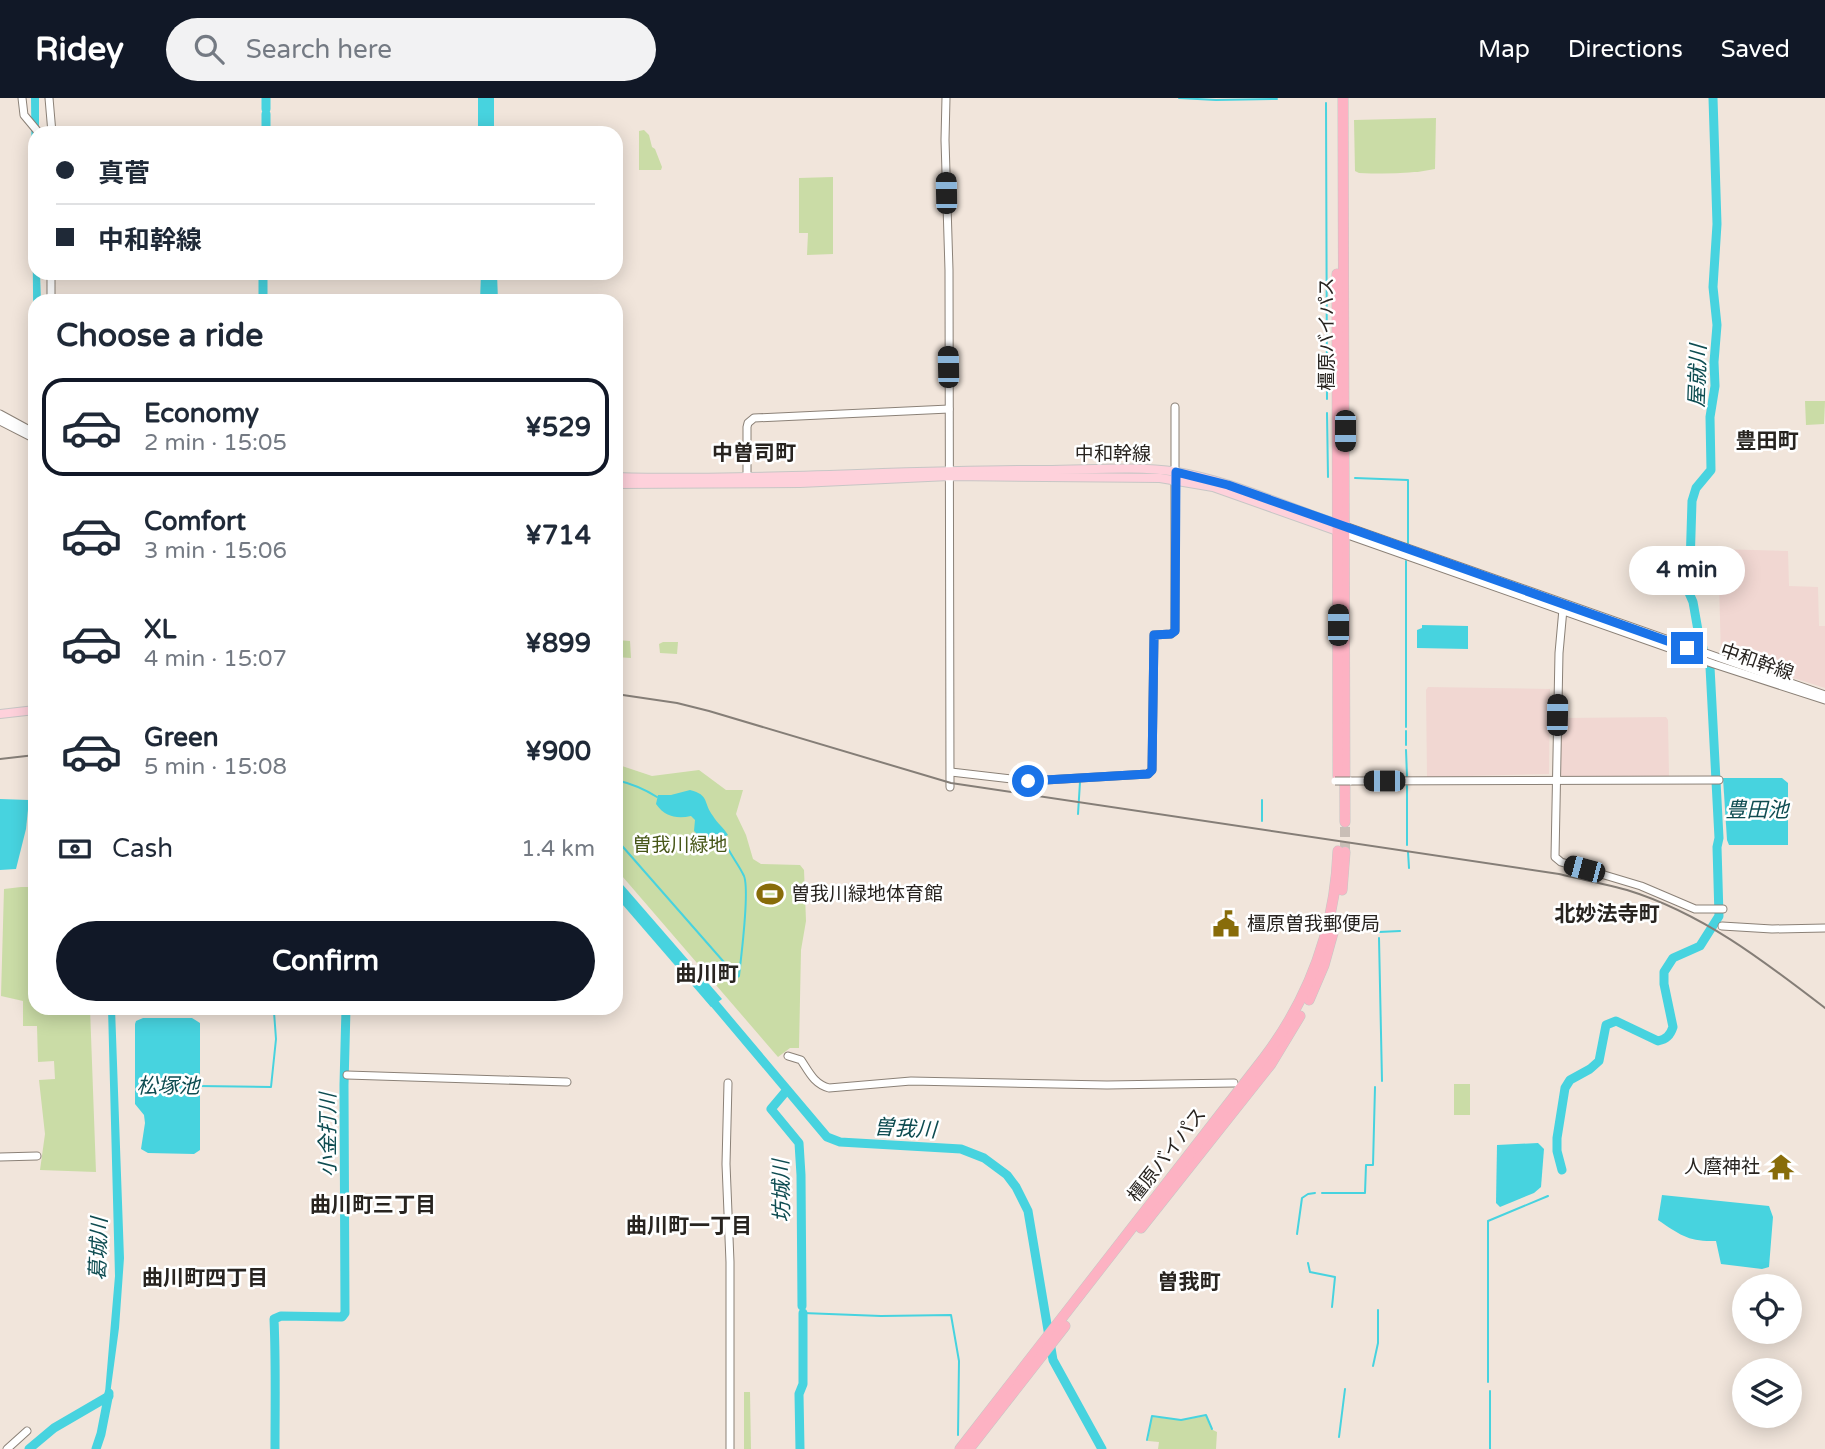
<!DOCTYPE html>
<html lang="en">
<head>
<meta charset="utf-8">
<style>
  :root { --surface:#fff; --page:#f2f2f3; --text:#1f2937; --muted:#747a83; --line:#e0e1e3; --accent:#111827 }
  body { margin:0; font-family:"Varela Round","Noto Sans JP",sans-serif; background:var(--page); color:var(--text); height:100vh; display:flex; flex-direction:column; font-size:26px; white-space:nowrap }
  * { box-sizing:border-box; margin:0 }
  p { font-size:23px; color:var(--muted) }
  .icon { flex:none; width:38px; height:38px; fill:none; stroke:currentColor; stroke-width:2; stroke-linecap:round; stroke-linejoin:round }
  .map { position:relative; flex:1; overflow:hidden }
  .details { position:absolute; left:28px; top:196px; width:595px; height:721px; display:flex; flex-direction:column; background:var(--surface); border-radius:21px; box-shadow:0 4px 18px #0003 }
  .details>* { flex:none }
  .guide { position:absolute; left:28px; top:28px; width:595px; height:154px; border-radius:21px; box-shadow:0 4px 18px #0003; display:grid; align-content:center; height:154px; padding:0 28px; background:var(--surface) }
  .controls { position:absolute; left:1732px; top:1176px; display:grid; gap:14px }
  .controls a { display:grid; place-items:center; width:70px; height:70px; border-radius:50%; background:var(--surface); box-shadow:0 4px 18px #0003; font-size:35px }
  .end { position:absolute; width:32px; height:32px; margin:-16px; border:9px solid #1a73e8; background:#fff; box-shadow:0 0 0 4px #fff }
  .from { border-radius:50% }
  .bubble { position:absolute; height:49px; border-radius:24px; background:var(--surface); box-shadow:0 4px 18px #0003; font-size:23px; font-weight:700; line-height:49px; text-align:center }
  .car { position:absolute; width:21px; height:42px; margin:-21px -10px; border-radius:9px; box-shadow:0 0 5px 2px #0007; background:linear-gradient(#222 24%,#8ab4d8 0 40%,#222 0 76%,#8ab4d8 0 86%,#222 0) }
  .guide b { display:flex; align-items:center; gap:24px; height:66px; font-size:26px }
  .guide b+b { border-top:2px solid var(--line) }
  .guide i { width:18px; height:18px; background:var(--text) }
  ul { padding:0; list-style:none }
  li { display:flex; align-items:center; gap:21px; height:98px; margin:0 14px 10px; padding:0 14px; border:4px solid transparent; border-radius:21px }
  li div { flex:1 }
  li b { display:block; font-size:26px }
  li em { font-style:normal; font-weight:700 }
  li.current { border-color:var(--accent) }
  li>.icon { width:63px; height:63px; stroke-width:1.5 }
  h2 { padding:0 28px; font-size:32px; line-height:84px }
  .pay { display:flex; align-items:center; gap:18px; height:77px; padding:0 28px; font-size:26px }
  .pay p { margin-inline-start:auto }
  .action { display:flex; gap:14px; margin-top:auto; padding:14px 28px }
  .action a { flex:1; height:80px; border-radius:42px; background:var(--accent); color:#fff; font-size:28px; font-weight:700; line-height:80px; text-align:center }
  header { display:flex; align-items:center; gap:42px; box-sizing:border-box; height:98px; padding:0 35px; background:var(--accent); color:#fff }
  header strong { font-size:33px }
  nav { display:flex; gap:38px; margin-inline-start:auto; font-size:24px }
  .search { width:490px; height:63px; background:var(--page); display:flex; align-items:center; gap:18px; box-sizing:border-box; padding:0 24px; border-radius:38px; color:var(--muted); font-size:26px }
  .map>svg:first-child { display:block }
</style>
</head>
<body>
<header>
<strong>Ridey</strong>
<div class="search"><svg class="icon" aria-label="search" viewBox="0 0 24 24"><circle cx="10" cy="10" r="6"/><path d="M15 15l6 6"/></svg>Search here</div>
<nav><a>Map</a><a>Directions</a><a>Saved</a></nav>
</header>
<div class="map">
<svg width="1825" height="1351" viewBox="0 0 1825 1351">
  <rect width="100%" height="100%" fill="#f1e5db"/>
  <g fill="#f1d7d2">
    <polygon points="1718,451 1788,453 1789,488 1818,489 1819,528 1825,528 1825,590 1721,557"/>
    <polygon points="1428,589 1550,591 1549,676 1427,679 1426,592"/>
    <polygon points="1666,619 1668,622 1669,678 1563,679 1560,676 1560,622 1564,620"/>
  </g>
  <g fill="#cadca6">
    <path d="M1436 20 1435 71C1410 76 1385 76 1359 75L1355 73 1354 22Z"/>
    <polygon points="644,32 649,37 652,49 655,51 662,69 661,72 639,72 639,33"/>
    <polygon points="833,79 833,156 807,157 808,135 799,135 799,80"/>
    <polygon points="1805,303 1825,303 1824,326 1806,327"/>
    <polygon points="616,542 630,543 631,560 616,559"/>
    <polygon points="663,544 678,544 677,556 660,555 659,546"/>
    <polygon points="616,666 652,678 699,672 726,692 743,692 736,716 746,737 753,761 761,766 800,767 804,772 806,823 801,852 799,950 790,950 778,959 616,771"/>
    <polygon points="21,789 35,789 35,910 90,910 96,1074 40,1072 45,1036 39,982 55,981 54,963 38,964 37,928 23,928 23,903 1,898 4,791"/>
    <rect x="1454" y="986" width="16" height="31"/>
    <polygon points="744,1294 750,1294 751,1351 744,1351"/>
    <polygon points="1206,1318 1211,1331 1217,1334 1216,1351 1158,1351 1159,1344 1148,1343 1151,1321 1153,1319 1182,1322"/>
  </g>
  <g fill="#47d3df">
    <polygon points="31,0 39,0 39,35 35,35 35,175 40,175 41,203 35,203 35,385"/>
    <rect x="478" y="0" width="16" height="35"/>
    <polygon points="481,175 497,175 498,203 480,203"/>
    <polygon points="1422,527 1468,528 1468,551 1417,550 1417,532 1422,530"/>
    <polygon points="1723,680 1782,680 1788,685 1788,747 1729,747 1727,742"/>
    <path d="M690 692C710 697 703 705 713 718 717 725 724 730 728 737 716 743 704 744 694 733L695 722 691 718C677 721 665 719 656 706L658 697H671Z"/>
    <polygon points="0,701 29,702 26,731 16,771 0,772"/>
    <polygon points="616,779 722,901 711,909 616,799"/>
    <polygon points="108,910 115,910 124,1160 119,1230 109,1304 105,1304 105,1295 115,1178"/>
    <polygon points="143,920 192,920 200,925 200,1052 194,1056 148,1055 141,1051 145,1025 144,1017 135,1006 135,926 136,923"/>
    <polygon points="1538,1045 1544,1051 1541,1089 1534,1095 1500,1109 1496,1105 1497,1047"/>
    <path d="M1662 1097 1769 1108 1773 1119 1769 1169 1762 1171 1721 1166 1716 1143C1689 1144 1680 1137 1658 1122Z"/>
  </g>
  <g fill="none" stroke-linecap="round" stroke-linejoin="round">
    <g stroke="#47d3df" stroke-width="2">
      <polyline points="1179,0 1216,2 1277,1"/>
      <polyline points="1326,5 1327,301"/>
      <polyline points="1327,315 1328,379"/>
      <polyline points="1355,380 1408,382 1408,446"/>
      <polyline points="1406,629 1406,463"/>
      <polyline points="1406,647 1406,633"/>
      <polyline points="1406,652 1407,678"/>
      <path d="M616 682C629 685 646 692 657 699"/>
      <polyline points="1407,688 1407,747"/>
      <polyline points="1078,716 1080,684"/>
      <polyline points="1262,723 1262,702"/>
      <path d="M616 741 737 879 739 878C741 859 750 793 744 778 738 765 727 753 723 739"/>
      <polyline points="1408,754 1409,770"/>
      <polyline points="1379,834 1400,833"/>
      <polyline points="1379,840 1382,983"/>
      <polyline points="198,988 271,989 276,941 274,914 344,910"/>
      <polyline points="1322,1095 1365,1095 1366,1067 1373,1067 1375,989"/>
      <polyline points="1297,1136 1302,1100 1308,1096 1315,1095"/>
      <polyline points="1308,1165 1310,1174 1335,1179 1332,1209"/>
      <polyline points="803,1215 881,1218 951,1217 959,1263 958,1337"/>
      <polyline points="1373,1268 1378,1245 1378,1212"/>
      <polyline points="1488,1284 1488,1123 1548,1098"/>
      <polyline points="1490,1293 1490,1351"/>
      <polyline points="1339,1339 1345,1291"/>
      <polyline points="1147,1342 1152,1318 1181,1322 1206,1317 1212,1331"/>
    </g>
    <g stroke="#47d3df" stroke-width="9">
      <polyline points="266,0 266,11"/>
      <polyline points="266,16 266,35"/>
      <polyline points="263,203 263,175"/>
      <polyline points="1703,550 1699,538 1693,504 1686,488 1690,468 1692,403 1696,390 1711,372 1710,319 1715,288 1714,264 1717,227 1713,189 1717,126 1713,0"/>
      <polyline points="709,899 827,1039 840,1044 961,1051 984,1060 1007,1077 1016,1089 1028,1113 1053,1262 1102,1351"/>
      <polyline points="787,992 771,1011 799,1045 801,1077 802,1208"/>
      <path d="M1562 1072 1557 1053V1040L1565 990 1570 982 1590 971 1599 963 1606 927 1616 923 1658 943C1666 941 1670 938 1673 929L1664 886V874L1673 860 1700 848 1719 818 1717 749 1719 740 1710 569"/>
      <polyline points="29,1351 54,1330 109,1298"/>
      <polyline points="96,1351 101,1336 109,1295"/>
      <path d="M275 1351C275 1308 276 1265 274 1221L281 1218 342 1219 345 1215 344 987 346 910"/>
      <polyline points="800,1351 799,1296 803,1286 803,1215"/>
    </g>
    <polyline stroke="#c9beb6" stroke-width="10" stroke-dasharray="10 5" stroke-linecap="butt" points="1345,754 1345,724"/>
    <g stroke="#8b8177" stroke-width="9">
      <g id="secondary">
        <polyline points="22,0 24,17 39,35"/>
        <polyline points="49,0 52,35"/>
        <polyline points="946,0 945,42 949,172 950,689"/>
        <polyline points="51,175 51,203"/>
        <polyline points="0,316 35,335"/>
        <polyline points="0,323 35,341"/>
        <polyline points="747,380 747,329 748,325 754,320 949,311"/>
        <polyline points="1342,427 1825,597"/>
        <polyline points="1345,436 1714,566 1825,602"/>
        <polyline points="1563,511 1559,555 1555,759 1561,764 1641,788 1695,811 1723,811"/>
        <polyline points="951,674 1029,683 1148,676 1152,672 1154,537 1171,536 1175,533 1175,309"/>
        <polyline points="1350,683 1719,682"/>
        <polyline points="1722,828 1772,831 1825,830"/>
        <path d="M788 958 801 962C809 974 814 986 829 990L911 983 1107 987 1234 985"/>
        <polyline points="347,977 567,984"/>
        <polyline points="728,985 726,1066 730,1164 730,1351"/>
        <polyline points="0,1059 37,1058"/>
        <polyline points="7,1351 27,1333"/>
      </g>
    </g>
    <g stroke="#c7c6c5" stroke-width="10">
      <g id="primary">
        <path d="M616 379C756 383 895 372 1034 372 1081 373 1130 367 1177 374 1232 383 1285 409 1338 426"/>
        <polyline points="616,386 800,385 949,378 1160,380 1213,389 1343,435"/>
        <polyline points="0,616 35,612"/>
      </g>
    </g>
    <g stroke="#c7c6c5" stroke-width="11">
      <g id="highway">
        <polyline points="1343,0 1345,724"/>
        <polyline points="1337,176 1338,678"/>
        <polyline points="1342,792 1345,754"/>
        <polyline points="1309,902 1324,867 1336,824"/>
        <polyline points="1141,1130 1271,966 1300,918"/>
        <path d="M960 1351 1264 960C1310 899 1335 830 1338 753"/>
        <polyline points="969,1351 1065,1228"/>
      </g>
    </g>
    <use href="#secondary" stroke="#fff" stroke-width="7"/>
    <use href="#primary" stroke="#fed1db" stroke-width="8"/>
    <use href="#highway" stroke="#fdb2c3" stroke-width="10"/>
    <g stroke="#857e77" stroke-width="2">
      <path d="M616 596 677 605 709 613 951 685 1559 776C1581 781 1604 786 1627 792 1702 815 1764 863 1825 910"/>
      <polyline points="0,661 35,657"/>
    </g>
    <g stroke="#8b8177" stroke-width="9" stroke-linecap="butt">
      <polyline id="secondary-bridge" points="1335,683 1350,683"/>
    </g>
    <use href="#secondary-bridge" stroke="#fff" stroke-width="7"/>
  </g>
  <g fill="none" stroke-linecap="round" stroke-linejoin="round">
    <polyline stroke="#1a73e8" stroke-width="9" points="1028,683 1148,676 1152,672 1154,537 1171,536 1175,533 1176,374 1228,387 1687,550"/>
  </g>
  <defs>
    <g id="stadium-bare" transform="scale(2.1)"><path d="M0-5a6.5 5 0 1 0 0 10a6.5 5 0 1 0 0-10ZM-3.5-1.8h7v3.6h-7Z" fill="#886c0a" stroke="#fff" stroke-width="2.5" paint-order="stroke"/></g>
    <g id="civic-bare" transform="scale(2.1)"><path d="M-.6-6.5H3V-4.5H.6V-3L4-1V1h2V6H-6V1h2V-1L-.6-3ZM-1.2 2.5V6h2.4V2.5Z" fill="#886c0a" stroke="#fff" stroke-width="2.5" paint-order="stroke"/></g>
    <g id="temple-bare" transform="scale(2.1)"><path d="M0-6L5-2H3V0L6.5 2.5H4V6H1.5V3h-3V6H-4V2.5H-6.5L-3 0V-2H-5Z" fill="#886c0a" stroke="#fff" stroke-width="2.5" paint-order="stroke"/></g>
  </defs>
  <g fill-rule="evenodd">
    <use href="#stadium-bare" x="770" y="796"/>
    <use href="#civic-bare" x="1226" y="826"/>
    <use href="#temple-bare" x="1781" y="1069"/>
  </g>
  <g text-anchor="middle" dominant-baseline="central" stroke-width="5" stroke-linejoin="round" paint-order="stroke">
    <g font-size="19" fill="#282420" stroke="#fff">
      <text transform="translate(1327 236) rotate(-90)">橿原バイパス</text>
      <text x="1113" y="356">中和幹線</text>
      <text transform="translate(1757 564) rotate(19)">中和幹線</text>
      <text transform="translate(1167 1057) rotate(-52)">橿原バイパス</text>
    </g>
    <g font-size="19" fill="#475718" stroke="#fff">
      <text x="680" y="747">曽我川緑地</text>
    </g>
    <g font-size="19" fill="#282420" stroke="#fff" text-anchor="start">
      <text x="791" y="796">曽我川緑地体育館</text>
      <text x="1247" y="826">橿原曽我郵便局</text>
      <text x="1760" y="1069" text-anchor="end">人麿神社</text>
    </g>
    <g font-size="21" font-style="italic" fill="#0e4c51" stroke="#fff">
      <text transform="translate(1698 278) rotate(-88)">屋就川</text>
      <text x="1757" y="712">豊田池</text>
      <text x="168" y="988">松塚池</text>
      <text transform="translate(905 1031) rotate(3)">曽我川</text>
      <text transform="translate(328 1037) rotate(-90)">小金打川</text>
      <text transform="translate(782 1093) rotate(-91)">坊城川</text>
      <text transform="translate(99 1151) rotate(-88)">葛城川</text>
    </g>
    <g font-size="21" font-weight="bold" fill="#282420" stroke="#fff">
      <text x="1767" y="343">豊田町</text>
      <text x="754" y="355">中曽司町</text>
      <text x="1607" y="816">北妙法寺町</text>
      <text x="707" y="876">曲川町</text>
      <text x="373" y="1107">曲川町三丁目</text>
      <text x="689" y="1128">曲川町一丁目</text>
      <text x="205" y="1180">曲川町四丁目</text>
      <text x="1189" y="1184">曽我町</text>
    </g>
  </g>
</svg>
<div class="controls">
<a><svg class="icon" aria-label="locate" viewBox="0 0 24 24"><circle cx="12" cy="12" r="6"/><path d="M12 2v4M12 18v4M2 12h4M18 12h4"/></svg></a>
<a><svg class="icon" aria-label="layers" viewBox="0 0 24 24"><path d="M12 4l9 5-9 5-9-5zM3 14l9 5 9-5"/></svg></a>
</div>
<i class="end from" style="left:1028px;top:683px"></i>
<i class="end" style="left:1687px;top:550px"></i>
<div class="bubble" style="left:1629px;top:448px;width:116px">4 min</div>
<i class="car" style="left:946px;top:95px;rotate:359deg"></i>
<i class="car" style="left:948px;top:269px;rotate:359deg"></i>
<i class="car" style="left:1345px;top:333px;rotate:180deg"></i>
<i class="car" style="left:1338px;top:527px;rotate:0deg"></i>
<i class="car" style="left:1557px;top:617px;rotate:1deg"></i>
<i class="car" style="left:1384px;top:683px;rotate:270deg"></i>
<i class="car" style="left:1584px;top:771px;rotate:285deg"></i>
<div class="guide">
<b><i class="from"></i>真菅</b>
<b><i></i>中和幹線</b>
</div>
<section class="details">
<h2>Choose a ride</h2>
<ul>
<li class="current"><svg class="icon" aria-label="car" viewBox="0 0 24 24"><path d="M5 17H2v-5l4-1 3-4h7l3 4 3 1v5h-3M9 17h6M6 11h13"/><circle cx="7" cy="17" r="2"/><circle cx="17" cy="17" r="2"/></svg><div><b>Economy</b><p>2 min · 15:05</p></div><em>¥529</em></li>
<li><svg class="icon" aria-label="car" viewBox="0 0 24 24"><path d="M5 17H2v-5l4-1 3-4h7l3 4 3 1v5h-3M9 17h6M6 11h13"/><circle cx="7" cy="17" r="2"/><circle cx="17" cy="17" r="2"/></svg><div><b>Comfort</b><p>3 min · 15:06</p></div><em>¥714</em></li>
<li><svg class="icon" aria-label="car" viewBox="0 0 24 24"><path d="M5 17H2v-5l4-1 3-4h7l3 4 3 1v5h-3M9 17h6M6 11h13"/><circle cx="7" cy="17" r="2"/><circle cx="17" cy="17" r="2"/></svg><div><b>XL</b><p>4 min · 15:07</p></div><em>¥899</em></li>
<li><svg class="icon" aria-label="car" viewBox="0 0 24 24"><path d="M5 17H2v-5l4-1 3-4h7l3 4 3 1v5h-3M9 17h6M6 11h13"/><circle cx="7" cy="17" r="2"/><circle cx="17" cy="17" r="2"/></svg><div><b>Green</b><p>5 min · 15:08</p></div><em>¥900</em></li>
</ul>
<div class="pay"><svg class="icon" aria-label="cash" viewBox="0 0 24 24"><path d="M3 7h18v10H3z"/><circle cx="12" cy="12" r="2"/></svg>Cash<p>1.4 km</p></div>
<div class="action"><a>Confirm</a></div>
</section>
</div>
</body>
</html>
